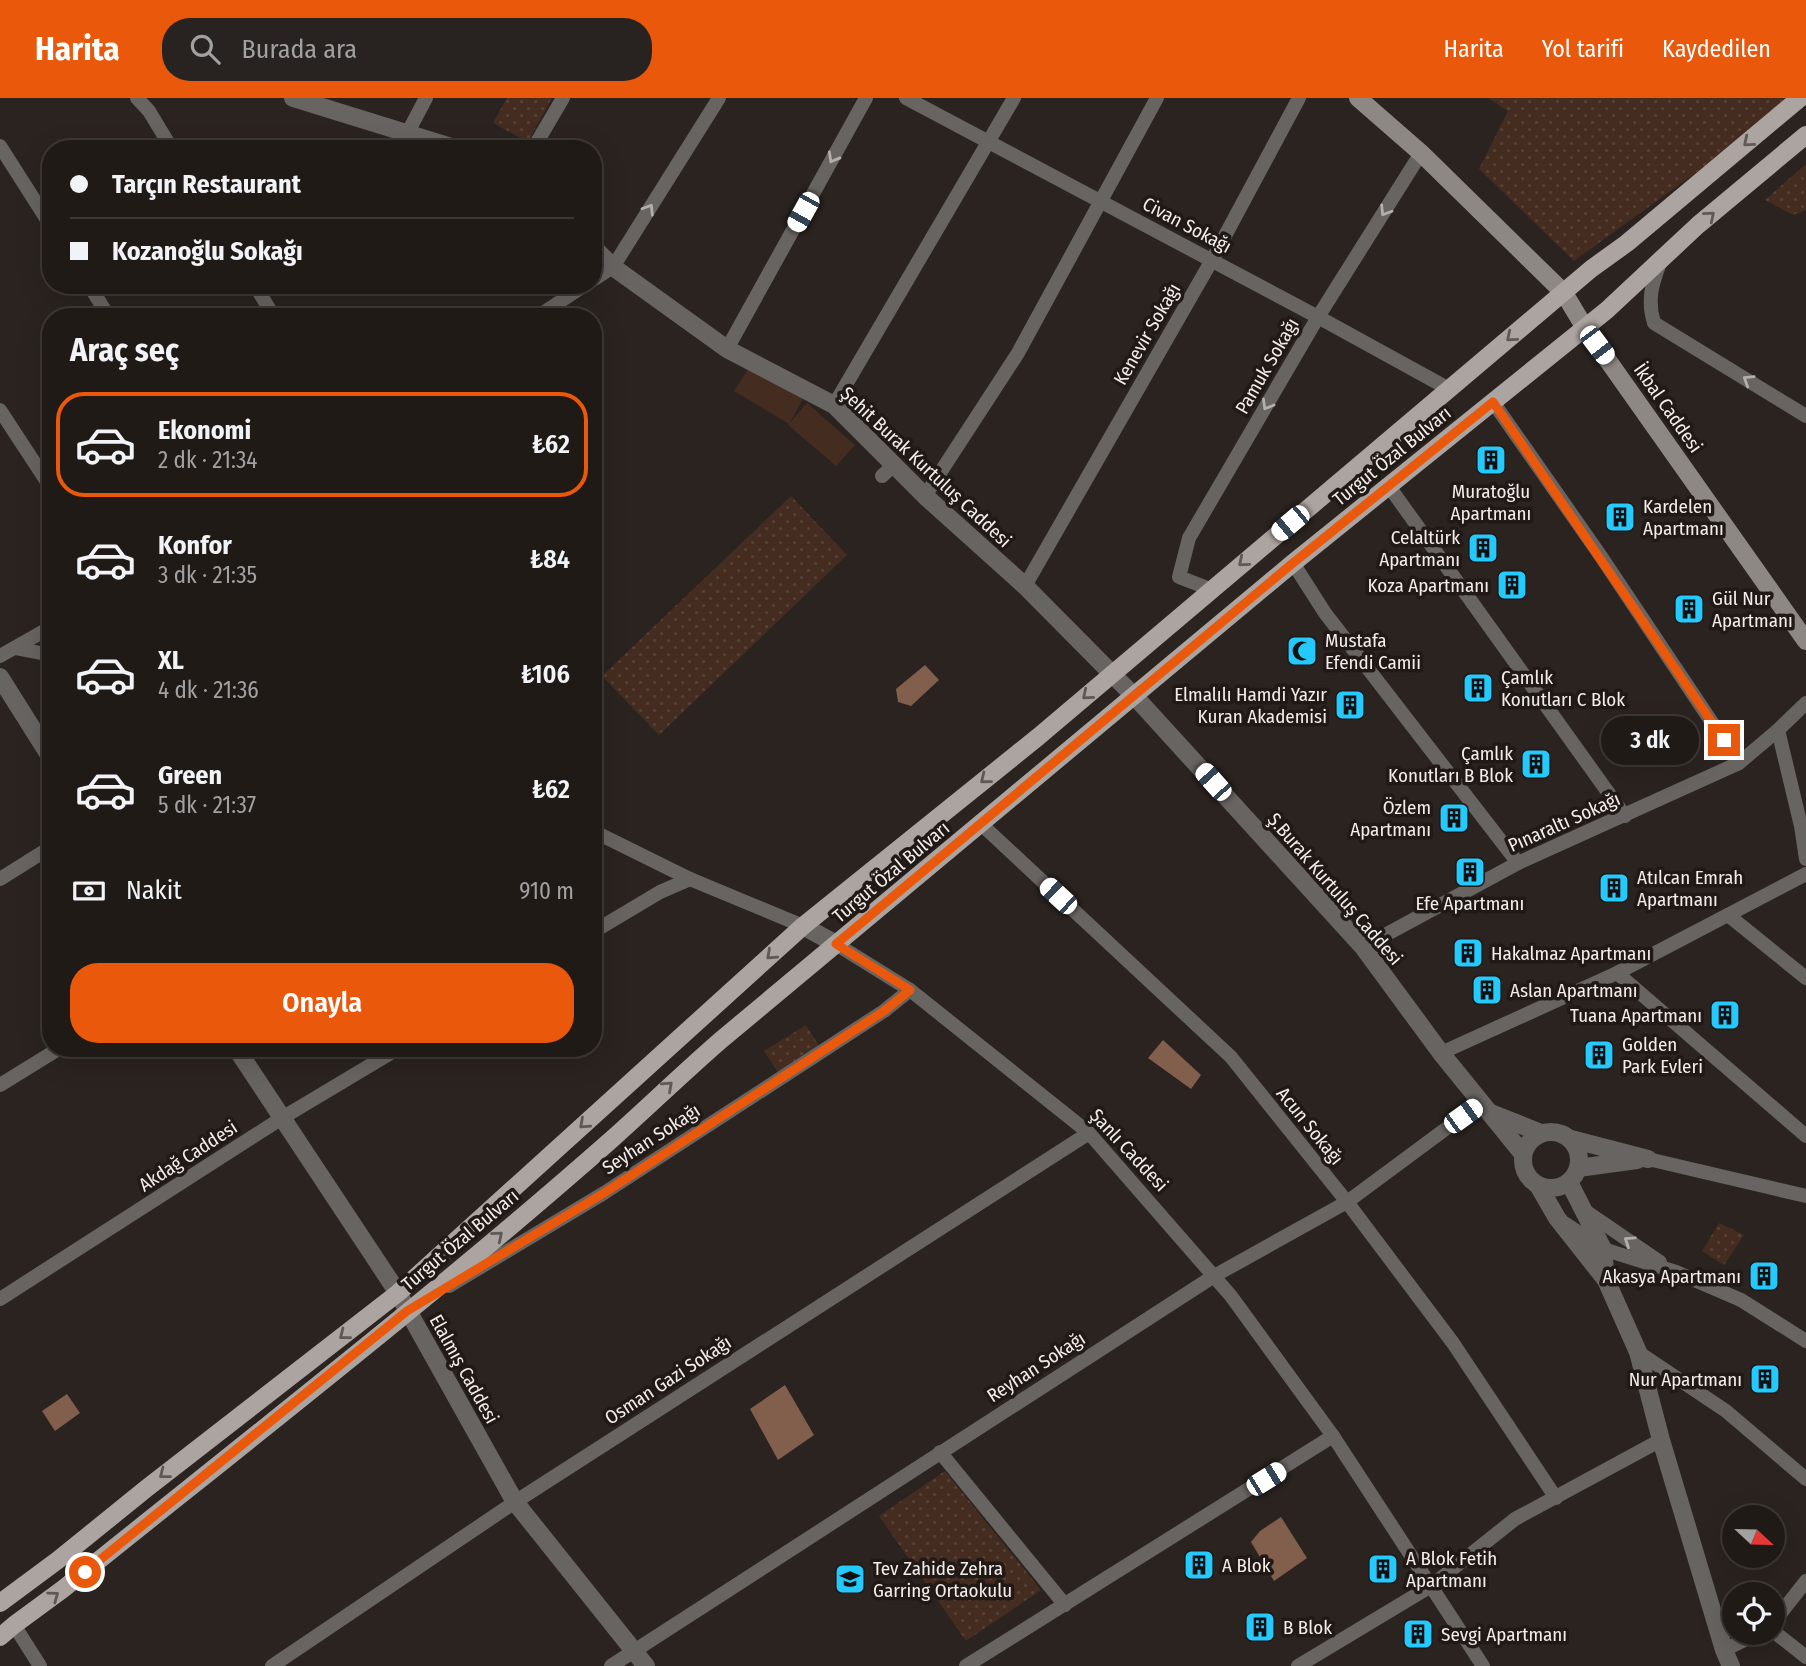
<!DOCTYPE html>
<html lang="tr">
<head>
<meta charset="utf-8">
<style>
  :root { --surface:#201a17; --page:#282320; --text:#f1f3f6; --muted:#a2a1a1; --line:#3d3836; --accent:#ea580c }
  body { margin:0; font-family:"Fira Sans Condensed",sans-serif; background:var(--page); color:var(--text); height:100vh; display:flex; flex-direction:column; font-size:26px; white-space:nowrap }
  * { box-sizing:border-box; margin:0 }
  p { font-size:23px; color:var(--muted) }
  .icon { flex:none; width:38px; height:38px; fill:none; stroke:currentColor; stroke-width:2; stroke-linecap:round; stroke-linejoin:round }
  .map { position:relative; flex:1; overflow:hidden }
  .side { position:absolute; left:42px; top:210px; width:560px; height:749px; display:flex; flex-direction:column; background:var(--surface); border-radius:28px; box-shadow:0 7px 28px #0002,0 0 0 2px var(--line) }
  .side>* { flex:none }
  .guide { position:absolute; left:42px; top:42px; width:560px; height:154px; border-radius:28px; box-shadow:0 7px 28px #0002,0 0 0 2px var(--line); display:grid; align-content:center; height:154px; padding:0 28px; background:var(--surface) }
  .needle { width:46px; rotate:112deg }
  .controls { position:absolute; left:1722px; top:1407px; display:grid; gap:14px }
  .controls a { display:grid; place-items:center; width:63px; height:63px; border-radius:50%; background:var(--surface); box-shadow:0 7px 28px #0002,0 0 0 2px var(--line); font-size:35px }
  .end { position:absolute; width:32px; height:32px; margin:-16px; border:9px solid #ea580c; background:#fff; box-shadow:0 0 0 4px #fff }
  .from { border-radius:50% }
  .bubble { position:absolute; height:49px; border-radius:24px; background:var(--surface); box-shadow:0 7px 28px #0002,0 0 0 2px var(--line); font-size:23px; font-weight:600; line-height:49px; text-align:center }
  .car { position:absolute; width:21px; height:42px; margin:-21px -10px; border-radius:9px; box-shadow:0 0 5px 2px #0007; background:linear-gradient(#fff 24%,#345 0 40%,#fff 0 76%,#345 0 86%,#fff 0) }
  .guide b { display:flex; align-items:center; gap:24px; height:66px; font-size:26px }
  .guide b+b { border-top:2px solid var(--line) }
  .guide i { width:18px; height:18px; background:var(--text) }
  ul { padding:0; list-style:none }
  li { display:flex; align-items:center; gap:21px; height:105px; margin:0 14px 10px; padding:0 14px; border:4px solid transparent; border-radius:28px }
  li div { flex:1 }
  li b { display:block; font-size:26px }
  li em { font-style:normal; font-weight:600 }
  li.current { border-color:var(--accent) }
  li>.icon { width:63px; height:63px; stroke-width:1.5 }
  h2 { padding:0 28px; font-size:32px; line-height:84px }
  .pay { display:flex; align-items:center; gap:18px; height:77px; padding:0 28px; font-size:26px }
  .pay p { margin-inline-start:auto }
  .cta { display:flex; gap:14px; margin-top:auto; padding:14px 28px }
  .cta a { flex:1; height:80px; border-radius:28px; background:var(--accent); color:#fff; font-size:28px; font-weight:600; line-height:80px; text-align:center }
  header { display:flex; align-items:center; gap:42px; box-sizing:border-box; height:98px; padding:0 35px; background:var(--accent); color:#fff }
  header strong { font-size:33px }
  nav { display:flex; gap:38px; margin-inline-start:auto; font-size:24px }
  .search { width:490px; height:63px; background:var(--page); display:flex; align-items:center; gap:18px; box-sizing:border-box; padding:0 24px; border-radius:28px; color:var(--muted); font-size:26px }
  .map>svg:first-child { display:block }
</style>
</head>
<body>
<header>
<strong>Harita</strong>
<div class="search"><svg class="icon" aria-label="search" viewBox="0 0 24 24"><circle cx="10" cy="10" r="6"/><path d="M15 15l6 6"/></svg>Burada ara</div>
<nav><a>Harita</a><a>Yol tarifi</a><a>Kaydedilen</a></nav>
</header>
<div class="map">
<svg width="1806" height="1568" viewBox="0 0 1806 1568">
  <defs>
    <pattern id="grass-dots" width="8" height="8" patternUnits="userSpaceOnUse" patternTransform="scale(1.75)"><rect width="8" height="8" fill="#442c20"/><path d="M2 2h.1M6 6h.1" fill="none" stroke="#564136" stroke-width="1.8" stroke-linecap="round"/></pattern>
  </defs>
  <rect width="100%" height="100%" fill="#2a231f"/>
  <g fill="url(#grass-dots)">
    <polygon points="507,0 552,0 528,44 493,25"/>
    <polygon points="1488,0 1791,0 1771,20 1574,163 1479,71 1508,13"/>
    <polygon points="1806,66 1806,112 1793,117 1765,102"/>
    <polygon points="791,398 847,457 659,637 602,578"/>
    <polygon points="806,927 821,951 780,977 764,953"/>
    <polygon points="1719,1125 1744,1137 1724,1167 1702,1153"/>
    <polygon points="945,1373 1041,1492 966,1543 879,1418"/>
  </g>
  <g fill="#442c20">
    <polygon points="750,268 803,301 789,326 734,293"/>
    <polygon points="807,305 855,347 836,368 788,327"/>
  </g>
  <g fill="#825e4d">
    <polygon points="925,567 939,582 911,608 898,604 896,591"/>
    <polygon points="1163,942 1201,977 1191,991 1148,960"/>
    <polygon points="785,1287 814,1337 778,1362 750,1311"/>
    <polygon points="67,1296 80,1315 55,1333 42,1313"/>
    <polygon points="1281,1419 1307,1460 1274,1483 1251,1444 1260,1433"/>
  </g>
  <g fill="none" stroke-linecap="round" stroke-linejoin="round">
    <g stroke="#686462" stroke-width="14">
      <polyline points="137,0 149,13 172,51"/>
      <polyline points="906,0 1318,219 1449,291"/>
      <polyline points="407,36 426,0"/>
      <polyline points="0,48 51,128"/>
      <polyline points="533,51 563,0"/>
      <path d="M1660 165C1652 186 1647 202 1654 225L1806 318"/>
      <polyline points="593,182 613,169 719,0"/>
      <polyline points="89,187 109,219"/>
      <polyline points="255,187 274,219"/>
      <polyline points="537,219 585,187"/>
      <polyline points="727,251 866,0"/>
      <polyline points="1493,304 1600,457 1739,665"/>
      <polyline points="834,307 1014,0"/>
      <polyline points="0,312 51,390"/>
      <polyline points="882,378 895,366"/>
      <polyline points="1388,387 1625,718"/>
      <polyline points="925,398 1018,255 1157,0"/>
      <polyline points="1293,465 1325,515 1518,765"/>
      <polyline points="1025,488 1212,162 1299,0"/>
      <polyline points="1210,491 1179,479 1189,440 1318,219 1421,55"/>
      <polyline points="15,550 51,557"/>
      <polyline points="0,558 51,529"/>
      <polyline points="1806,605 1778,632 1801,728 1806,761"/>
      <polyline points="981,726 1231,959 1347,1104 1453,1245 1556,1400"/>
      <polyline points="593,733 690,781 803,828"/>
      <polyline points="0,781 51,749"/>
      <polyline points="1728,817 1806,880"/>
      <polyline points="593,834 660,794 690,781"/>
      <polyline points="836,846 910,892 1089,1035 1231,1198 1333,1338 1483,1568"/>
      <polyline points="1363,849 1518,765 1739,665 1778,632"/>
      <polyline points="1617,875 1806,1038"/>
      <polyline points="1441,955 1617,875 1806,776"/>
      <polyline points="0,987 60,950"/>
      <polyline points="1648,1061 1806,1098"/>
      <polyline points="1584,1112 1660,1164"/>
      <polyline points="1566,1126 1603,1151 1676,1174 1741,1202 1806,1243"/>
      <polyline points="449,1188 604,1095 884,913 910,892"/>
      <polyline points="0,1201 282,1020 399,950"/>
      <polyline points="1638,1254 1726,1313 1806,1381"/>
      <polyline points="940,1354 1065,1507"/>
      <polyline points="1773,1525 1806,1483"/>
      <polyline points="14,1527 40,1568"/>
      <polyline points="1773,1533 1806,1559"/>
      <polyline points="1724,1552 1759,1535"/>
      <polyline points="272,1568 515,1404 1089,1035"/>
      <polyline points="611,1568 1214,1178 1347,1104 1482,1004"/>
      <polyline points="966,1568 1333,1338"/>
      <polyline points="1298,1568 1431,1488 1515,1421 1661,1342"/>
    </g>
    <g stroke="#686462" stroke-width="18">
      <polyline points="293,0 458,51"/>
      <polyline points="593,149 613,169 727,251 834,307 925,398 1025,488 1138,602 1363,849 1441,955 1523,1056"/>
      <polyline points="0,579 51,660"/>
      <polyline points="803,828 836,846"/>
      <polyline points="236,950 398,1195 515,1404 646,1568"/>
      <polyline points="1491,1015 1541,1035"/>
      <circle cx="1551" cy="1062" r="28"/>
      <polyline points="1571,1041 1648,1061"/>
      <polyline points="1578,1070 1637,1062"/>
      <polyline points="1569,1084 1603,1151 1606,1182"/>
      <polyline points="1538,1087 1557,1120 1606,1182 1638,1254 1661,1342 1724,1552 1731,1568"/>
    </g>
    <polyline stroke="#8e8885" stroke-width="18" points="1358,0 1421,55 1564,195 1585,230 1806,543"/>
    <g stroke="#aca4a0" stroke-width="18">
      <polyline points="0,1505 58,1462 147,1390 398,1195 803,828 1038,639 1591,171 1627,145 1800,0"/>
      <path d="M0 1539 14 1527 63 1491C247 1343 434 1198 611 1042 648 1009 683 975 721 942L1293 465 1607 212 1698 127 1806 37"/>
    </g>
  </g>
  <defs><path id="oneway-chevron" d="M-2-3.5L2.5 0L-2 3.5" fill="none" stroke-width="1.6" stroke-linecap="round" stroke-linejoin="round" transform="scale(1.75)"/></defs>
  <g stroke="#5f5854">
    <use href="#oneway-chevron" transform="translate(1748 44) rotate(140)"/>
    <use href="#oneway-chevron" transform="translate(1710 118) rotate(-40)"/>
    <use href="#oneway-chevron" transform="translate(1511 239) rotate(140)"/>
    <use href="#oneway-chevron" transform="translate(1243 464) rotate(140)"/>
    <use href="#oneway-chevron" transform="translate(1087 597) rotate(140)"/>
    <use href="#oneway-chevron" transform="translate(985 681) rotate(141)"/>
    <use href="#oneway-chevron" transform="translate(771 857) rotate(138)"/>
    <use href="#oneway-chevron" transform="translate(668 988) rotate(-42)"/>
    <use href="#oneway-chevron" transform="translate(584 1026) rotate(138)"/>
    <use href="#oneway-chevron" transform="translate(498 1138) rotate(-40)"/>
    <use href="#oneway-chevron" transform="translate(344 1237) rotate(142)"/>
    <use href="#oneway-chevron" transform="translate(164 1376) rotate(142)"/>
    <use href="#oneway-chevron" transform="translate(54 1498) rotate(-36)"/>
  </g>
  <g stroke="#b4afad">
    <use href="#oneway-chevron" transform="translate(833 60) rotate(119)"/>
    <use href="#oneway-chevron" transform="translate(649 111) rotate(-58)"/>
    <use href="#oneway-chevron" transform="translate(1385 113) rotate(122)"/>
    <use href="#oneway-chevron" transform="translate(1748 282) rotate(-148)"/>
    <use href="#oneway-chevron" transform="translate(1267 307) rotate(120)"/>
    <use href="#oneway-chevron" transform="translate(1629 1143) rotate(-146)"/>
  </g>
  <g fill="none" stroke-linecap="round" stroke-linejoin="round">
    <polyline stroke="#ea580c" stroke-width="9" points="85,1474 407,1213 604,1095 884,913 910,892 836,846 1293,465 1493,304 1724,642"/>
  </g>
  <defs>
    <g id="building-square" transform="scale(1.575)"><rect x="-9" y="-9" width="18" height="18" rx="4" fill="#24c9fe" stroke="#201916"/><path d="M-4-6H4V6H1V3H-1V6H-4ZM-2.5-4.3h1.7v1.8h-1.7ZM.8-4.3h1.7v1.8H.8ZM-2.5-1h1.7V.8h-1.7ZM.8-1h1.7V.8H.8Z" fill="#111"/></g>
    <g id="mosque-square" transform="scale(1.575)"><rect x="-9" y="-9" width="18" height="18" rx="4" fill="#24c9fe" stroke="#201916"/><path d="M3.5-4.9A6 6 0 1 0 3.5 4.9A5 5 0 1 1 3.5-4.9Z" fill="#111"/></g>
    <g id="school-square" transform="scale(1.575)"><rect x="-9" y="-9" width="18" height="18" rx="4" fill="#24c9fe" stroke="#201916"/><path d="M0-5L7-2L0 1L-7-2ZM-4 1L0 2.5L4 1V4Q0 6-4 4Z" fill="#111"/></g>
  </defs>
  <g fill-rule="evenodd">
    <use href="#building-square" x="1491" y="362"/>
    <use href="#building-square" x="1620" y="419"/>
    <use href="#building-square" x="1483" y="450"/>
    <use href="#building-square" x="1512" y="487"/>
    <use href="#building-square" x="1689" y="511"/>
    <use href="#mosque-square" x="1302" y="553"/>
    <use href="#building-square" x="1478" y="590"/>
    <use href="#building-square" x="1350" y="607"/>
    <use href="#building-square" x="1536" y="666"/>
    <use href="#building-square" x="1454" y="720"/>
    <use href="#building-square" x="1470" y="774"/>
    <use href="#building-square" x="1614" y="790"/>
    <use href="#building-square" x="1468" y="855"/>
    <use href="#building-square" x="1487" y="892"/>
    <use href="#building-square" x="1725" y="917"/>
    <use href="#building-square" x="1599" y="957"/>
    <use href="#building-square" x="1764" y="1178"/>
    <use href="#building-square" x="1765" y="1281"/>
    <use href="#building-square" x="1199" y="1467"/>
    <use href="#building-square" x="1383" y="1471"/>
    <use href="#school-square" x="850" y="1481"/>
    <use href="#building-square" x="1260" y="1529"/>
    <use href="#building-square" x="1418" y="1536"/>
  </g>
  <g text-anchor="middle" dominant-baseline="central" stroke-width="7" stroke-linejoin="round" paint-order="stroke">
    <g font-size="19" fill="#f2edeb" stroke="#201916">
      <text transform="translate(1187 127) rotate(28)">Civan Sokağı</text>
      <text transform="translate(1147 236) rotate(-60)">Kenevir Sokağı</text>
      <text transform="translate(1267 268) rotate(-60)">Pamuk Sokağı</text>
      <text transform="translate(1668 310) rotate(55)">İkbal Caddesi</text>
      <text transform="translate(1392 358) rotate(-39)">Turgut Özal Bulvarı</text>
      <text transform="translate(926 369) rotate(43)">Şehit Burak Kurtuluş Caddesi</text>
      <text transform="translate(1564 724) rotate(-24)">Pınaraltı Sokağı</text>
      <text transform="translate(891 774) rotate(-40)">Turgut Özal Bulvarı</text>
      <text transform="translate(1335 791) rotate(49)">Ş.Burak Kurtuluş Caddesi</text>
      <text transform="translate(1310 1028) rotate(51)">Acun Sokağı</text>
      <text transform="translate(651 1041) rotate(-33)">Seyhan Sokağı</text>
      <text transform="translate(1129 1052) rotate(47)">Şanlı Caddesi</text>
      <text transform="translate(188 1058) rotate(-33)">Akdağ Caddesi</text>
      <text transform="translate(460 1142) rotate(-40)">Turgut Özal Bulvarı</text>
      <text transform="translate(1036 1269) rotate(-33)">Reyhan Sokağı</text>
      <text transform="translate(464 1271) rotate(61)">Elalmış Caddesi</text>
      <text transform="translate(668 1282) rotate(-33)">Osman Gazi Sokağı</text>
    </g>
    <g font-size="19" fill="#f2edeb" stroke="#201916" text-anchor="start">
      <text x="1491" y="393" text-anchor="middle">Muratoğlu<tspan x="1491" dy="22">Apartmanı</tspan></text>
      <text x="1643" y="408">Kardelen<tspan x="1643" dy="22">Apartmanı</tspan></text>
      <text x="1460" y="439" text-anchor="end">Celaltürk<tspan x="1460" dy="22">Apartmanı</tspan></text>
      <text x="1489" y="487" text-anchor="end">Koza Apartmanı</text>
      <text x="1712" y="500">Gül Nur<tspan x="1712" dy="22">Apartmanı</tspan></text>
      <text x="1325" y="542">Mustafa<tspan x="1325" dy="22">Efendi Camii</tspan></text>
      <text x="1501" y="579">Çamlık<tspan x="1501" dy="22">Konutları C Blok</tspan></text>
      <text x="1327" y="596" text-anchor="end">Elmalılı Hamdi Yazır<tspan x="1327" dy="22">Kuran Akademisi</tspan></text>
      <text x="1513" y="655" text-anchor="end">Çamlık<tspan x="1513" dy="22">Konutları B Blok</tspan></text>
      <text x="1431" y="709" text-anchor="end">Özlem<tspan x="1431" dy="22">Apartmanı</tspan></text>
      <text x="1637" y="779">Atılcan Emrah<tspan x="1637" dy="22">Apartmanı</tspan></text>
      <text x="1470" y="805" text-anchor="middle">Efe Apartmanı</text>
      <text x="1491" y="855">Hakalmaz Apartmanı</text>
      <text x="1510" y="892">Aslan Apartmanı</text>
      <text x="1702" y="917" text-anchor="end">Tuana Apartmanı</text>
      <text x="1622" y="946">Golden<tspan x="1622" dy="22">Park Evleri</tspan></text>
      <text x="1741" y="1178" text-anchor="end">Akasya Apartmanı</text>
      <text x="1742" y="1281" text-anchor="end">Nur Apartmanı</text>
      <text x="1406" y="1460">A Blok Fetih<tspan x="1406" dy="22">Apartmanı</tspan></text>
      <text x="1222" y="1467">A Blok</text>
      <text x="873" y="1470">Tev Zahide Zehra<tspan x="873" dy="22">Garring Ortaokulu</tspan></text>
      <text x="1283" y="1529">B Blok</text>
      <text x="1441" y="1536">Sevgi Apartmanı</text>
    </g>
  </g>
</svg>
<div class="controls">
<a><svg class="needle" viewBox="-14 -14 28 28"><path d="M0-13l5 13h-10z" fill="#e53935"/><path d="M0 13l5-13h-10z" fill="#a2a1a1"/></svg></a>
<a><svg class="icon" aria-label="locate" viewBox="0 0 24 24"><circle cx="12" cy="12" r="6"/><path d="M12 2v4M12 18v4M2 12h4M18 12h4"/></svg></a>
</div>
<i class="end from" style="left:85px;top:1474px"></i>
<i class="end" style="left:1724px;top:642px"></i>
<div class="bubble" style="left:1601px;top:618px;width:98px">3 dk</div>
<i class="car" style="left:803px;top:114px;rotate:209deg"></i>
<i class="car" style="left:1597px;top:247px;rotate:143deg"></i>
<i class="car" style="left:1290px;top:425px;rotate:230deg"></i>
<i class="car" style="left:1213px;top:684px;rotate:318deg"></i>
<i class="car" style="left:1058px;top:798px;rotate:313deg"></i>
<i class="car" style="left:1463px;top:1018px;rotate:54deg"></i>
<i class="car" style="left:1266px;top:1381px;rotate:58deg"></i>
<div class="guide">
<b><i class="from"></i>Tarçın Restaurant</b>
<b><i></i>Kozanoğlu Sokağı</b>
</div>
<section class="side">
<h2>Araç seç</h2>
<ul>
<li class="current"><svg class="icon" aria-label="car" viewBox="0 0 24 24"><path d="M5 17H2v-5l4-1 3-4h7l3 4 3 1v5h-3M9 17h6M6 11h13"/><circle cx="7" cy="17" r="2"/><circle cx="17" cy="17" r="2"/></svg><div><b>Ekonomi</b><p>2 dk · 21:34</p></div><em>₺62</em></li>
<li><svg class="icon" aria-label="car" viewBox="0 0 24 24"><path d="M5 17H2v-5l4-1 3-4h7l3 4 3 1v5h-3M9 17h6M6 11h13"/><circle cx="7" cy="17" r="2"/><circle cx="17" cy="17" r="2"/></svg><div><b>Konfor</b><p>3 dk · 21:35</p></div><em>₺84</em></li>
<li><svg class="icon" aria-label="car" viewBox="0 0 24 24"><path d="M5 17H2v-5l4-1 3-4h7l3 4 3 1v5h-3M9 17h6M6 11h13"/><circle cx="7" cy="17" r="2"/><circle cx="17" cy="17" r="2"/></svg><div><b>XL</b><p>4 dk · 21:36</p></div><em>₺106</em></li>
<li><svg class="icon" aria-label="car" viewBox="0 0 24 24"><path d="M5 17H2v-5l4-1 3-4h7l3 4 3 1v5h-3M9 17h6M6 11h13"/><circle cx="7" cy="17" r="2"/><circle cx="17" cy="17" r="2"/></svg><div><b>Green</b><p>5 dk · 21:37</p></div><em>₺62</em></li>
</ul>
<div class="pay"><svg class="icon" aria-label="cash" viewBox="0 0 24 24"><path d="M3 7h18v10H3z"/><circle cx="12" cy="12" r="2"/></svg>Nakit<p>910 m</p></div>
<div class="cta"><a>Onayla</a></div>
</section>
</div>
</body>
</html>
